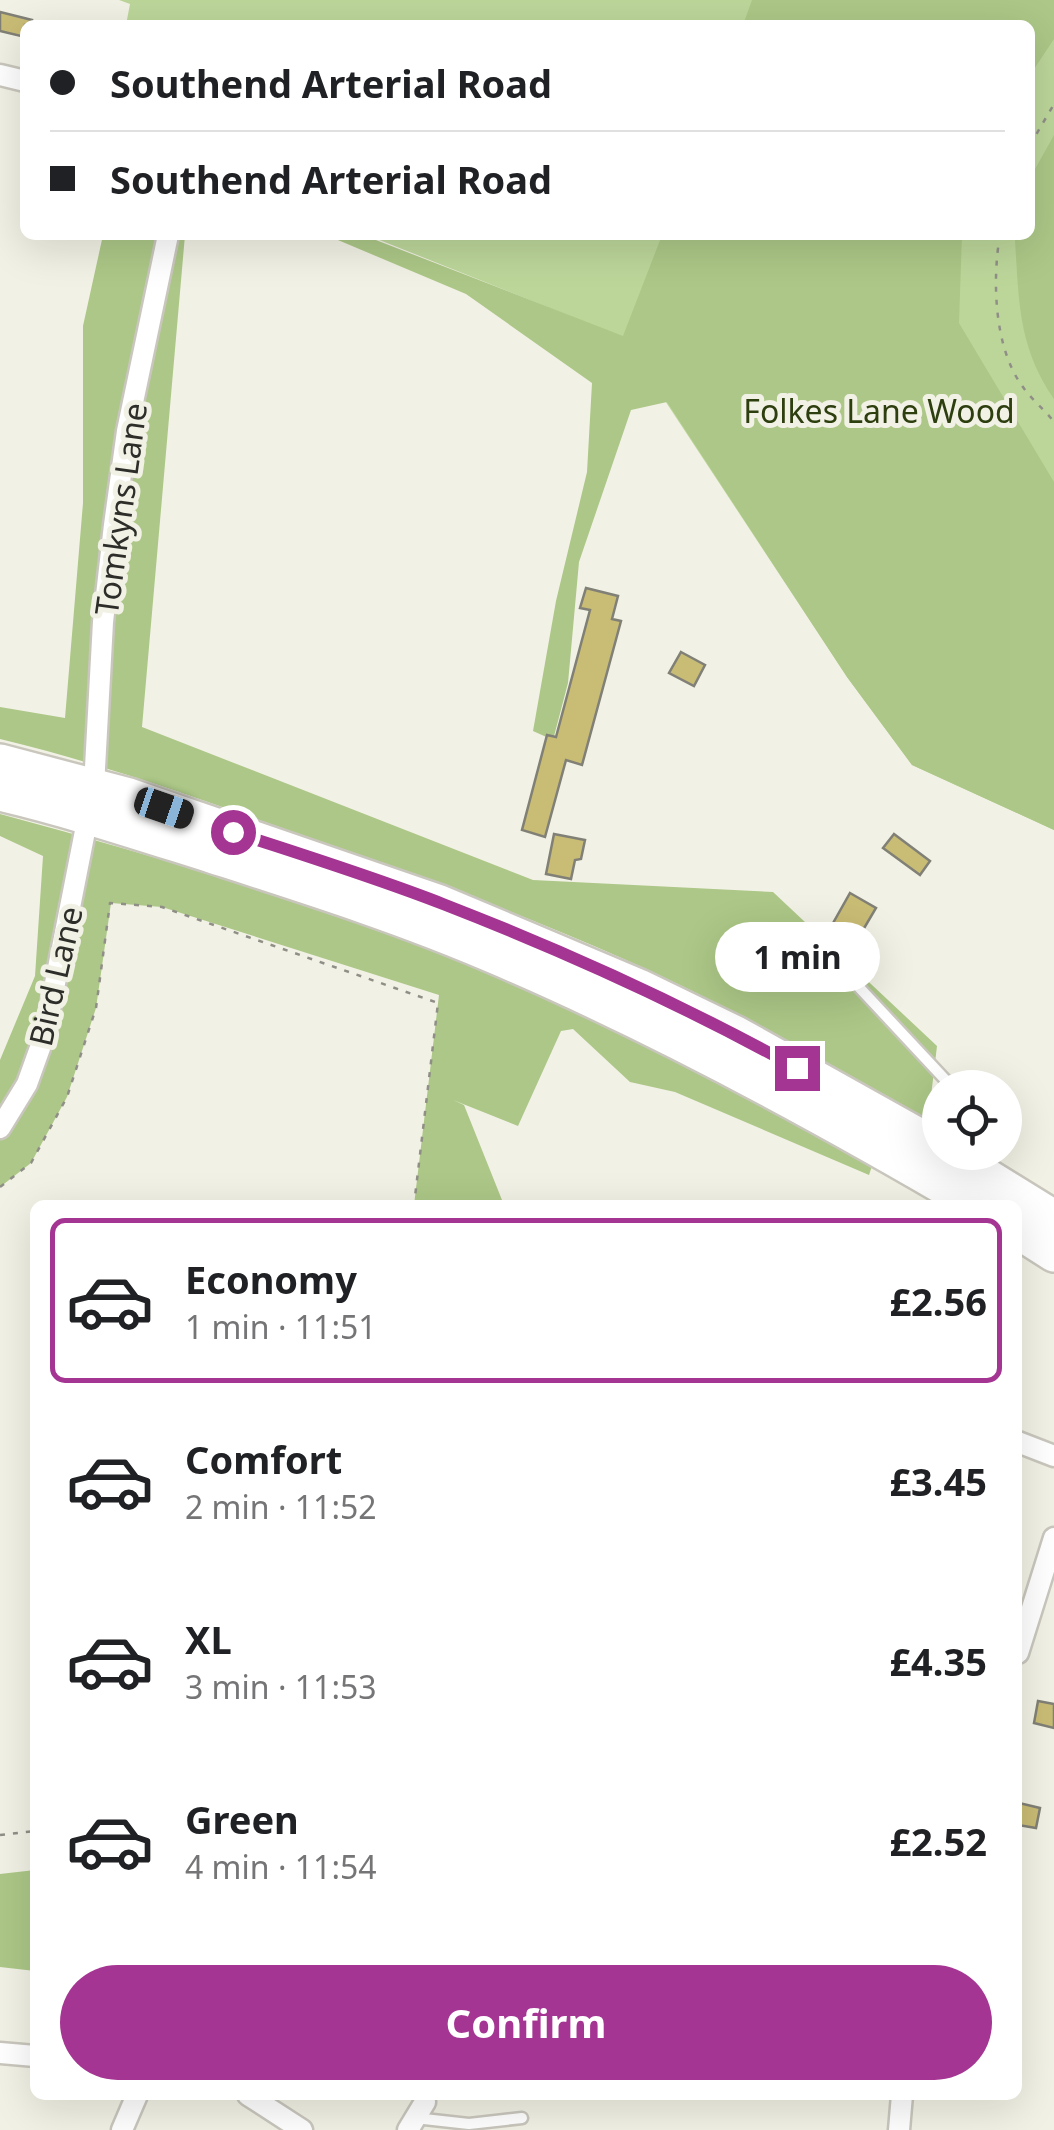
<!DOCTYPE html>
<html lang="en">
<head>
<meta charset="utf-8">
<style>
  :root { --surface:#fff; --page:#f2f2f2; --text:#202124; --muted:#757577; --line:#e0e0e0; --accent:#a53592 }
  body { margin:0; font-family:"Noto Sans",sans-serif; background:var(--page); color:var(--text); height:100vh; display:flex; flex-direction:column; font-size:38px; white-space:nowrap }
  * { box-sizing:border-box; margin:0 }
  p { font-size:32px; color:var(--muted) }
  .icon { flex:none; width:55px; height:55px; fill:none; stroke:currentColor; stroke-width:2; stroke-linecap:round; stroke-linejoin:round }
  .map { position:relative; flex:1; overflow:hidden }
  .drawer { position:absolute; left:30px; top:1200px; width:992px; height:900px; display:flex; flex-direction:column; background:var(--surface); border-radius:15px; box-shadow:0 10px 40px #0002 }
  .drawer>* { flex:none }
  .top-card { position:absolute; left:20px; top:20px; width:1015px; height:220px; border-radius:15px; box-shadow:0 10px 40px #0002; display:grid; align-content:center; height:220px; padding:0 30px; background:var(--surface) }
  .controls { position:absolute; left:922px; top:1070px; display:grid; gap:20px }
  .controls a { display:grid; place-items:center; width:100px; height:100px; border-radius:50%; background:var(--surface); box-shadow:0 10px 40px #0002; font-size:50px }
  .end { position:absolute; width:45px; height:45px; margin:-22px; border:12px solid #a53592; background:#fff; box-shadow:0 0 0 5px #fff }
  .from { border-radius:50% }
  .bubble { position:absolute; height:70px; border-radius:35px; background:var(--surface); box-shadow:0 10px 40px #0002; font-size:32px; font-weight:700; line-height:70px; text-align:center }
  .car { position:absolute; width:30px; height:60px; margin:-30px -15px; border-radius:12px; box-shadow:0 0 8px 2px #0007; background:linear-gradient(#222 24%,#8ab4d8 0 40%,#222 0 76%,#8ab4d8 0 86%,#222 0) }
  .top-card b { display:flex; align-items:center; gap:35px; height:95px; font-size:38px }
  .top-card b+b { border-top:2px solid var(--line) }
  .top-card i { width:25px; height:25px; background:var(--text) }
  ul { padding:18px 0 0; list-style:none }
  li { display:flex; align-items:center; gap:30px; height:165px; margin:0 20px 15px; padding:0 10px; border:5px solid transparent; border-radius:15px }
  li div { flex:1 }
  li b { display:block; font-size:38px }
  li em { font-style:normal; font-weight:700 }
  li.selected { border-color:var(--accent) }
  li>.icon { width:90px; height:90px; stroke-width:1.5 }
  .button { display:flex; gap:20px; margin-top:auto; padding:20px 30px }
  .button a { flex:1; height:115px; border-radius:60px; background:var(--accent); color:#fff; font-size:40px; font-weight:700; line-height:115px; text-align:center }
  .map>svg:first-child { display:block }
</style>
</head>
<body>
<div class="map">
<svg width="1054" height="2130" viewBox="0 0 1054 2130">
  <rect width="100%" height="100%" fill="#f2f1e5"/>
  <polygon fill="#bcd69a" points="119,0 1054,0 1054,830 912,765 847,677 623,337 367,235 1030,235 1030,25 126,25 130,4"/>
  <g fill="#acc787">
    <polygon points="752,0 1054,0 1054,39 1030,75 1030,25 743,25"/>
    <path d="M1054 135V399C1018 347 1019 301 1015 241L1016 235H1030V178Z"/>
    <path d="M103 235H185L142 727 533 880 773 892 937 1046 928 1121C866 1087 806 1050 743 1017 605 944 458 890 310 838 208 802 105 764 0 739V707L65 718 83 503V326Z"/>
    <polygon points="326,235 363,235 623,336 662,235 962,235 959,323 1054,482 1054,830 912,765 847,677 667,402 631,410 579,562 568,683 553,740 533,731 556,601 587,472 592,383 466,294"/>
    <path d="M0 814C214 872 430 938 632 1031 714 1069 795 1113 876 1154L869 1175 675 1092 630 1082 573 1029 561 1031 518 1126 453 1100 464 1105 504 1205H414L439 995 162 907 111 903 96 1008 67 1097 31 1163 0 1187V1060L35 976 43 856 0 836Z"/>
    <polygon points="35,1870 35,1971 0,1967 0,1874"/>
  </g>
  <g fill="#c9bc75" stroke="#818076" stroke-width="2.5">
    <polygon points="0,12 32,20 31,25 25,25 25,37 0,31"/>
    <polygon points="586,588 618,596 612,619 621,621 582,765 566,760 545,837 522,830 547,735 556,737 590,610 580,608"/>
    <polygon points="681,652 705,665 694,686 669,673"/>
    <polygon points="554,834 585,840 581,859 575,860 571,879 546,874"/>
    <polygon points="894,834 930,861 920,875 883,848"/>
    <polygon points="850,893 876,908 853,947 828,932"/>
    <polygon points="1038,1701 1054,1704 1054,1728 1034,1723"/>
    <polygon points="1018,1798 1019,1803 1040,1808 1036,1828 1018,1825"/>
  </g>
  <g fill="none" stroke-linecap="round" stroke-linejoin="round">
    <g stroke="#c9c7bd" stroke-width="15">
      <g id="lane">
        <polyline points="864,959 856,984 953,1088"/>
        <polyline points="415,2118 469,2124 522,2118"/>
      </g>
    </g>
    <g stroke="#c9c7bd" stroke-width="25">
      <g id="street">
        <polyline points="0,75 25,81"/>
        <polyline points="94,786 103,622 114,525 127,431 168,235"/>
        <polyline points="0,1128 27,1084 45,1034 88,816"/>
        <polyline points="1018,1442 1054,1456"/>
        <polyline points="1018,1653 1054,1538"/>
        <polyline points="0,2053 35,2056"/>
        <polyline points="248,2095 302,2130"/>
        <polyline points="122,2130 137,2095"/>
        <polyline points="408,2130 425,2102"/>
        <polyline points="899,2130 902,2095"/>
      </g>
    </g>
    <g stroke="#c9c7bd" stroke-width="40">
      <g id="highway">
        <polyline points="0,762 129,796 440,903 639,987 736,1034 940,1148"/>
        <path d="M0 793C72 810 141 833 211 855 307 886 405 917 497 957 661 1027 822 1115 975 1205"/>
        <polyline points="947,1152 1054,1218"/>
        <polyline points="1018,1231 1054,1254"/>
      </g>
    </g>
    <g stroke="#908f87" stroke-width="2.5" stroke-dasharray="5 8" stroke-linecap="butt">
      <polyline points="1030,145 1054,104"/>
      <path d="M1000 235C992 280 994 349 1023 387 1032 400 1045 410 1054 422"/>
      <polyline points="0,1187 31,1163 67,1097 96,1008 110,903 162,907 438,1003 414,1205"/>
      <polyline points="0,1835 35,1831"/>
    </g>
    <use href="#lane" stroke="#fff" stroke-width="10"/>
    <use href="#street" stroke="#fff" stroke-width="20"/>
    <use href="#highway" stroke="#fff" stroke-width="35"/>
  </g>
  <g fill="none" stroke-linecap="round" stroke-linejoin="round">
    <path stroke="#a53592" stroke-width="12" d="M233 832C303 855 374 877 443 904 564 951 683 1005 797 1068"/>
  </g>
  <g text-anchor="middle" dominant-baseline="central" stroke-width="10" stroke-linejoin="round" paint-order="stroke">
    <g font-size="32" fill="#2d3e0f" stroke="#f2f1e5">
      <text x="879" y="410">Folkes Lane Wood</text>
    </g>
    <g font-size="32" fill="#2d2d29" stroke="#f2f1e5">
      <text transform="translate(120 509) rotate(-82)">Tomkyns Lane</text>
      <text transform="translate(55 976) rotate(-77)">Bird Lane</text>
    </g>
  </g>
</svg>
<div class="controls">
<a><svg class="icon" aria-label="locate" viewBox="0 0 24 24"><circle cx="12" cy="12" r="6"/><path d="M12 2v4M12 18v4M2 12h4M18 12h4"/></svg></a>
</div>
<i class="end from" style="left:233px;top:832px"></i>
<i class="end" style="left:797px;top:1068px"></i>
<div class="bubble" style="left:715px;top:922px;width:165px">1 min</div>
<i class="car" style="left:164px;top:808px;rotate:109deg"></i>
<div class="top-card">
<b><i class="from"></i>Southend Arterial Road</b>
<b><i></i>Southend Arterial Road</b>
</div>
<section class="drawer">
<ul>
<li class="selected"><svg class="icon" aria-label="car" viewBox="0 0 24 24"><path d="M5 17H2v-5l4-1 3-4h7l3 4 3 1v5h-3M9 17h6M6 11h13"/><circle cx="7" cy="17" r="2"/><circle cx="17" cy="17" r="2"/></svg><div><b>Economy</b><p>1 min · 11:51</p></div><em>£2.56</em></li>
<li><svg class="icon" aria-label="car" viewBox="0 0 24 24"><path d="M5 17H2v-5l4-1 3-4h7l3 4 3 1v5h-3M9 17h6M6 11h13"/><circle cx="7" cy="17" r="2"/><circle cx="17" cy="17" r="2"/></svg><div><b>Comfort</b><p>2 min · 11:52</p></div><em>£3.45</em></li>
<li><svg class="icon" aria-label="car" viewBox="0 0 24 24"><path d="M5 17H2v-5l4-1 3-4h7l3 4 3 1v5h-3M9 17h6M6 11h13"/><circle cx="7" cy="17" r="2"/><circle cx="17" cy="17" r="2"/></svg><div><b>XL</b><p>3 min · 11:53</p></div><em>£4.35</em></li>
<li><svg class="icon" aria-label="car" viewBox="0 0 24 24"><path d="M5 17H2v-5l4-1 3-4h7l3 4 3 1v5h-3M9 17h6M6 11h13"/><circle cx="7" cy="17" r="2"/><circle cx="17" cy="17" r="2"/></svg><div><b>Green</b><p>4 min · 11:54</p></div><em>£2.52</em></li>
</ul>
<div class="button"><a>Confirm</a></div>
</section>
</div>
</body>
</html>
